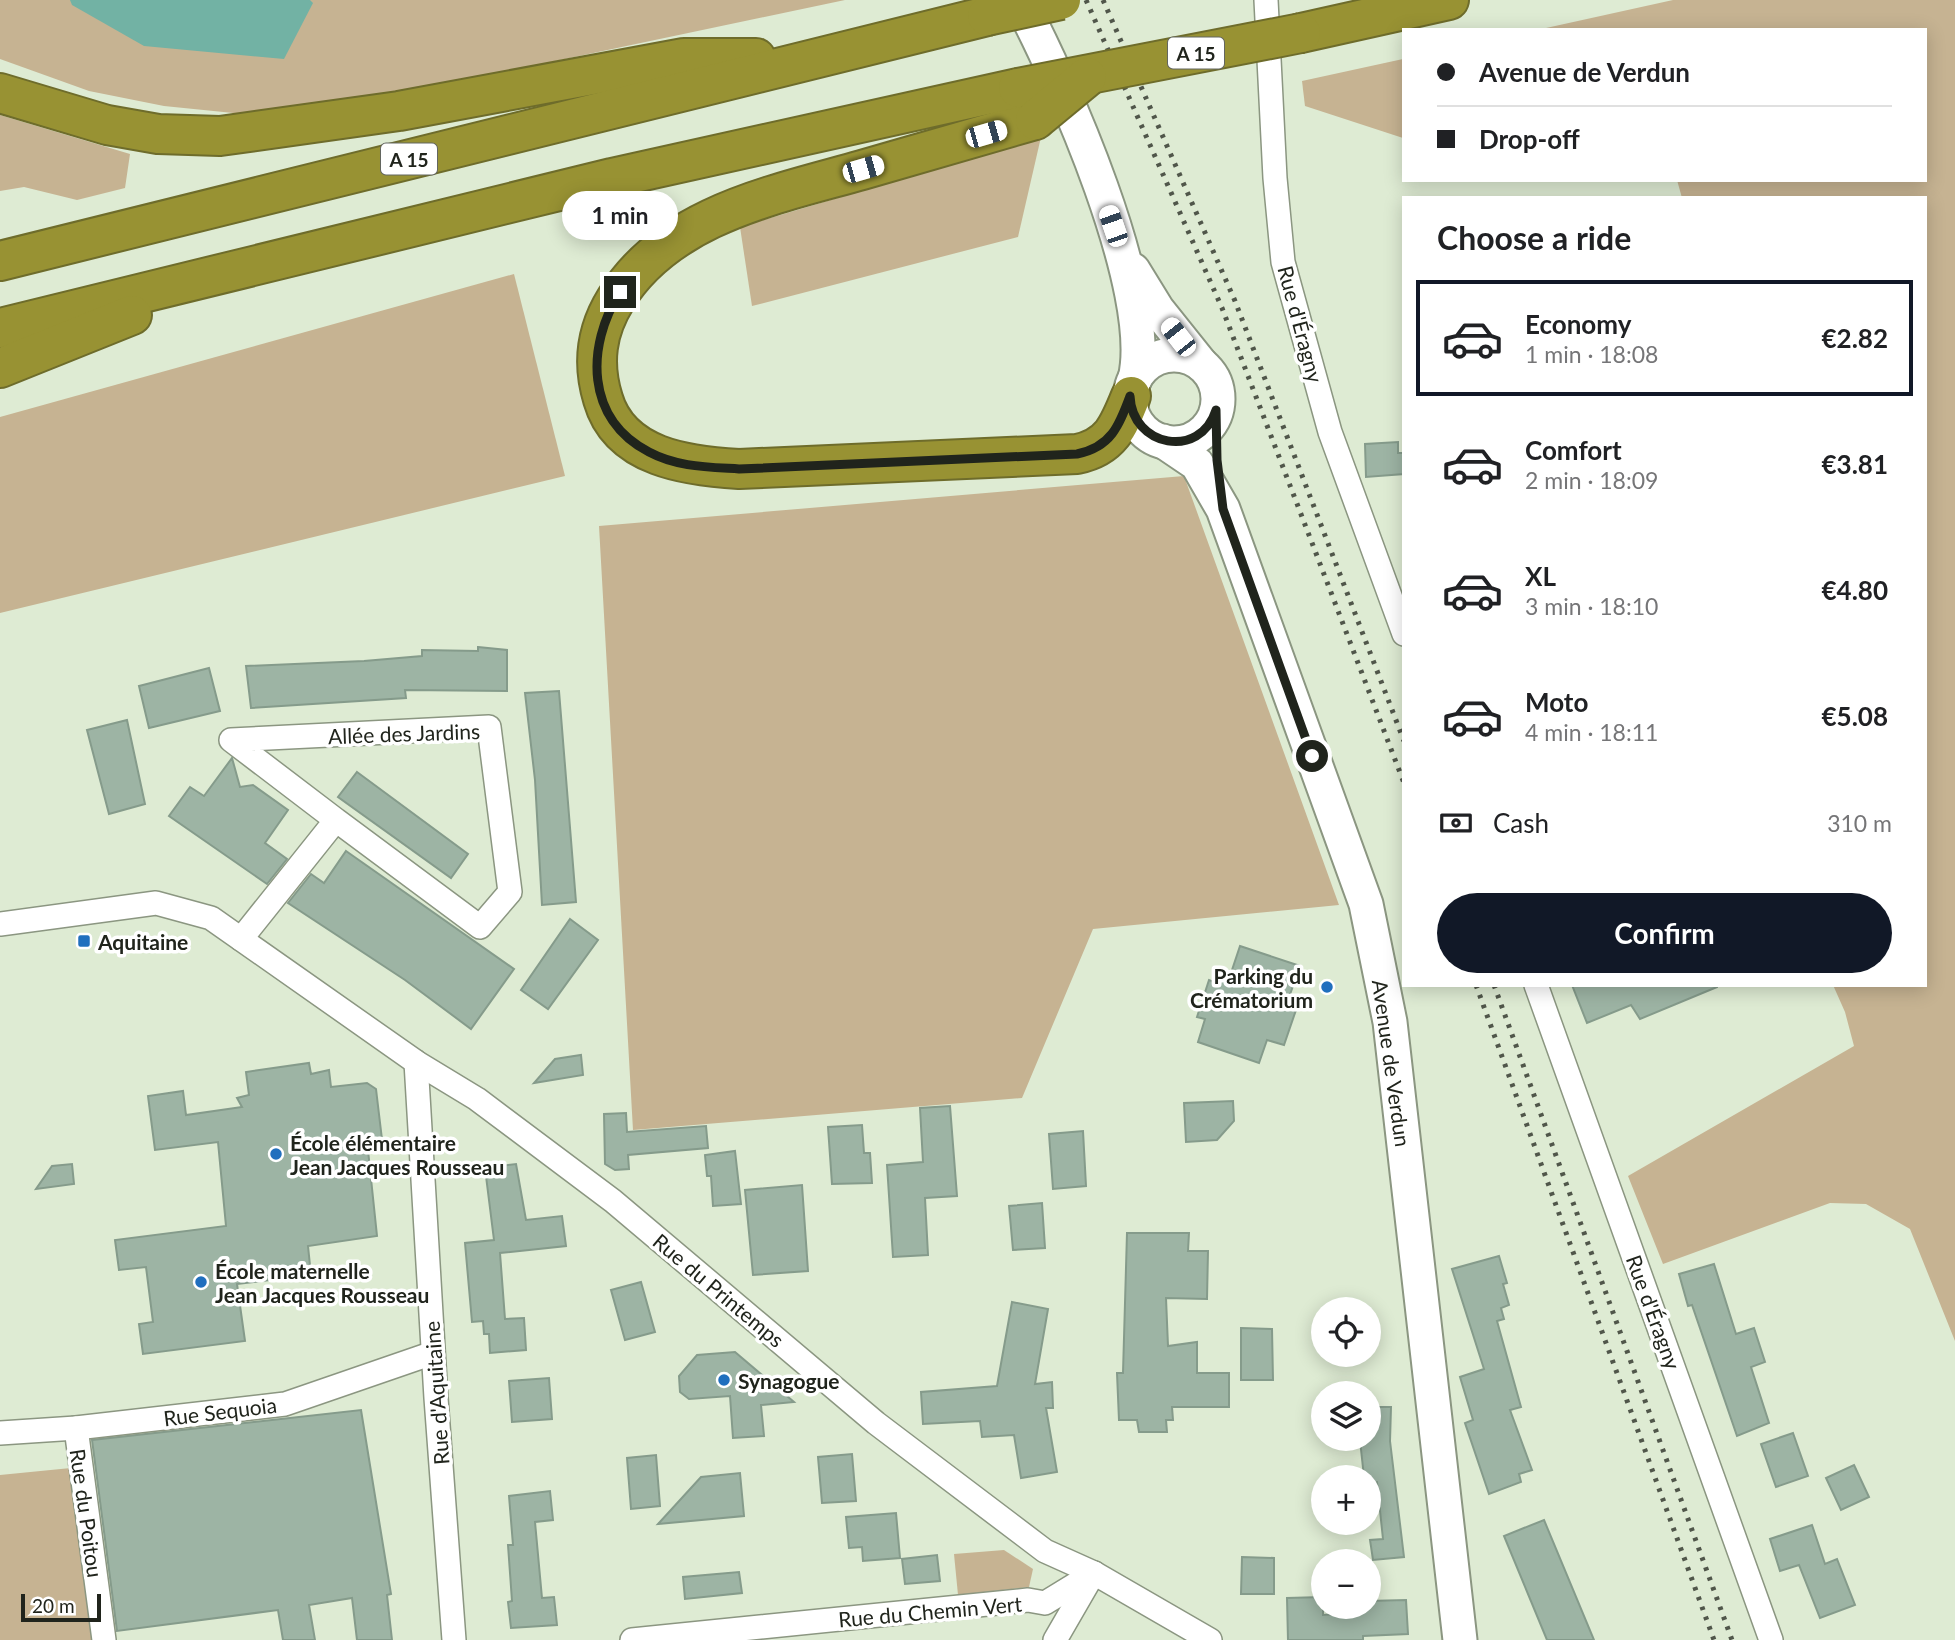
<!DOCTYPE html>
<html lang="en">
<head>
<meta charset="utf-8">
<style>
  :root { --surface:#fff; --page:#f6f6f6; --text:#202124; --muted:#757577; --line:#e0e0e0; --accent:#111827 }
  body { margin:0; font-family:Lato,sans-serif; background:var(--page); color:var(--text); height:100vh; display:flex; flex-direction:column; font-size:26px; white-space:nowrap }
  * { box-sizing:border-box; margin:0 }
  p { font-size:23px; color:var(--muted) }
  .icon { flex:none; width:38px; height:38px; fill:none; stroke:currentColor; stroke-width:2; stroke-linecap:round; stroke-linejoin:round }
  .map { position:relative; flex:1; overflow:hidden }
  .sheet { position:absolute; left:1402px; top:196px; width:525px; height:791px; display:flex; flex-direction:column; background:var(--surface); border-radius:0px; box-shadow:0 4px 18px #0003 }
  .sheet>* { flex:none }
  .top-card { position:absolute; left:1402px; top:28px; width:525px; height:154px; border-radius:0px; box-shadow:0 4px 18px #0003; display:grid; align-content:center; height:154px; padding:0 35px; background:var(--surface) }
  .controls { position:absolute; left:1311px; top:1297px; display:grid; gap:14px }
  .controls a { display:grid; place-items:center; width:70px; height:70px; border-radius:50%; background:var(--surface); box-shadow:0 4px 18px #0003; font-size:35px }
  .scale { position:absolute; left:21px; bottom:18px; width:80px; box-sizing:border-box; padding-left:7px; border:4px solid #20241c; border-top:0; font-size:19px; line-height:24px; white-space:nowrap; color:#20241c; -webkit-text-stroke:5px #fff; paint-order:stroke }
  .end { position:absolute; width:32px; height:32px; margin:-16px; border:9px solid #20241c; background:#fff; box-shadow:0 0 0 4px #fff }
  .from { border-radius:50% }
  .bubble { position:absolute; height:49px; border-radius:24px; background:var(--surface); box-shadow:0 4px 18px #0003; font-size:23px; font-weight:700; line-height:49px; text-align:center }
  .car { position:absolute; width:21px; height:42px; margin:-21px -10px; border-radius:9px; box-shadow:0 0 5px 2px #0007; background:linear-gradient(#fff 24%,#345 0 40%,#fff 0 76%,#345 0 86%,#fff 0) }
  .top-card b { display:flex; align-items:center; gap:24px; height:66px; font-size:26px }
  .top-card b+b { border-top:2px solid var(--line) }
  .top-card i { width:18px; height:18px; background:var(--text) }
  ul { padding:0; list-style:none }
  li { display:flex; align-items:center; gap:21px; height:116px; margin:0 14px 10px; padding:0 21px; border:4px solid transparent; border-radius:0px }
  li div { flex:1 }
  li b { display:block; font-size:26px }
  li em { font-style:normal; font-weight:700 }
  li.selected { border-color:var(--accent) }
  li>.icon { width:63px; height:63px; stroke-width:1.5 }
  h2 { padding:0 35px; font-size:32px; line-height:84px }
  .pay { display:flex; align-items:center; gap:18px; height:77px; padding:0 35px; font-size:26px }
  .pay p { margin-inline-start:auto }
  .cta { display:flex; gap:14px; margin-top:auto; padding:14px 35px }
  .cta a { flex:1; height:80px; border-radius:42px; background:var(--accent); color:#fff; font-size:28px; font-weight:700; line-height:80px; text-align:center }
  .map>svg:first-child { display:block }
</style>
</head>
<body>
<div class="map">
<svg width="1955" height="1640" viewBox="0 0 1955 1640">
  <rect width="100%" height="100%" fill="#deebd3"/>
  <g fill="#c6b392">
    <polygon points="0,0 845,0 371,100 253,115 164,106 89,91 0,59"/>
    <polygon points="1673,0 1955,0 1955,1341 1910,1229 1866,1204 1830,1203 1663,1264 1628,1176 1854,1046 1845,1012 1833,985 1925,985 1925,198 1682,198 1677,180 1925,180 1925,30 1537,30"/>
    <polygon points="1403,59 1403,138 1305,106 1302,81"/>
    <polygon points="0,115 130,154 125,188 77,200 24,187 0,191"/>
    <polygon points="1041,137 1018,237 752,306 740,227"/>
    <polygon points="514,274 565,476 0,613 0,417"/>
    <polygon points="1184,476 1339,905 1093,929 1022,1098 633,1130 599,526"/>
    <polygon points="81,1467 93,1640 0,1640 0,1475"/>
    <polygon points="1004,1550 1033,1569 1029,1587 958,1595 954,1554"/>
  </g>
  <polygon fill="#72b2a4" points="70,0 310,0 313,3 284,59 144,46 72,5"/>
  <g fill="#9db4a4" stroke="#859b8b" stroke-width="2">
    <polygon points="1398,442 1398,453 1404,453 1404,474 1366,477 1365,444"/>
    <polygon points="478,647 507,650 507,691 405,690 406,698 251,708 246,666 364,661 422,656 422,650 478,651"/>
    <polygon points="209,668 220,711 149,728 139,686"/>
    <polygon points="559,691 576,902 542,905 535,780 525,693"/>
    <polygon points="127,720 145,804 109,814 87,730"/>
    <polygon points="232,758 240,787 253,785 288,810 265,843 287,859 267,884 169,816 190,787 204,796"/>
    <polygon points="357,772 468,854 451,878 338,797"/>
    <polygon points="346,851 514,969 471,1029 405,980 288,903 311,874 324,883"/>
    <polygon points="570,919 598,940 548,1009 521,990"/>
    <polygon points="1240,946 1300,966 1286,1006 1296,1010 1284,1045 1267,1040 1259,1063 1198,1042 1205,1019 1197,1017 1209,980 1217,983 1220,973 1230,976"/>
    <polygon points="1572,985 1717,985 1717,987 1640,1019 1631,1005 1587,1023"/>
    <polygon points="581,1055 583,1075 534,1083 555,1059"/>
    <polygon points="309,1063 311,1074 329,1070 331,1087 367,1083 376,1089 383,1148 368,1150 377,1236 308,1246 311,1275 237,1284 245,1341 143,1354 139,1324 153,1322 146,1267 119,1270 115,1240 226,1226 218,1142 155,1150 148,1096 183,1091 186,1115 242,1107 237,1098 249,1095 246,1072"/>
    <polygon points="1233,1101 1234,1121 1217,1140 1186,1142 1184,1103"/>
    <polygon points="950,1106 957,1196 925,1198 928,1255 893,1257 887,1165 923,1162 920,1108"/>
    <polygon points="626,1113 627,1132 706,1126 708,1148 628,1155 629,1169 615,1170 605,1164 604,1114"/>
    <polygon points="862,1125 864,1153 870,1153 872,1183 832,1184 828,1127"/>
    <polygon points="1083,1131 1086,1186 1053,1189 1049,1134"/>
    <polygon points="735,1151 741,1204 713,1206 711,1176 707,1176 705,1155"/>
    <polygon points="72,1164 74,1184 36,1189 52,1166"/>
    <polygon points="516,1164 526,1220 562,1216 566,1246 500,1253 505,1319 524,1318 526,1350 490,1353 489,1334 484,1334 483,1321 472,1322 465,1243 494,1240 485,1168"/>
    <polygon points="802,1185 808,1271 753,1275 745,1190"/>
    <polygon points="1042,1203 1045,1248 1013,1250 1009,1206"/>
    <polygon points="1127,1233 1189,1233 1188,1251 1208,1251 1207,1299 1166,1298 1168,1346 1197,1342 1197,1373 1229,1373 1229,1407 1172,1407 1173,1420 1166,1420 1167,1432 1139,1432 1137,1420 1119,1420 1117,1373 1123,1373"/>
    <polygon points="1499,1256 1507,1283 1503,1284 1509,1305 1501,1308 1504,1319 1497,1321 1521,1407 1510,1410 1532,1470 1519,1474 1521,1482 1489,1494 1465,1423 1473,1420 1460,1377 1484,1369 1452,1269"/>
    <polygon points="1714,1264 1736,1334 1754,1328 1765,1362 1751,1367 1769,1423 1737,1436 1692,1305 1688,1306 1679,1274"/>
    <polygon points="641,1282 655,1332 625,1340 611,1290"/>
    <polygon points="1012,1302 1048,1309 1035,1384 1052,1382 1053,1408 1046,1408 1057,1472 1021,1478 1014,1435 982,1437 980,1421 923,1424 921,1392 997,1386"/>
    <polygon points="1241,1328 1272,1329 1273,1380 1241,1380"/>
    <polygon points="735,1352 794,1402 761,1405 764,1436 733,1438 730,1396 689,1399 680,1392 679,1376 697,1355"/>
    <polygon points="549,1378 552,1419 512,1422 509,1381"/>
    <polygon points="1368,1407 1391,1407 1390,1441 1404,1557 1373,1560 1370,1540 1383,1539 1377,1482 1368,1483 1368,1477 1364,1477 1360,1440 1368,1440"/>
    <polygon points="361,1410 391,1594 387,1595 392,1640 357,1640 352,1598 309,1605 315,1640 283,1640 278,1610 117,1631 92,1440"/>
    <polygon points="1793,1433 1808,1476 1776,1487 1761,1444"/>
    <polygon points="852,1454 856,1501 822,1503 818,1457"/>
    <polygon points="656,1455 660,1506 631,1509 627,1458"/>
    <polygon points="1854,1465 1869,1497 1841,1510 1826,1478"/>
    <polygon points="740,1473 744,1516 658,1524 701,1477"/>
    <polygon points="550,1491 553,1520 535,1522 542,1598 554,1597 557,1625 511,1628 508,1602 512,1601 508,1545 513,1545 509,1496"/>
    <polygon points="896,1513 900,1558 863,1561 862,1547 849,1548 846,1517"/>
    <polygon points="1544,1520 1594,1640 1547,1640 1504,1536"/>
    <polygon points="1812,1525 1825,1564 1837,1559 1855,1605 1820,1618 1799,1565 1780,1571 1770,1539"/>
    <polygon points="937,1555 940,1581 905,1584 902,1559"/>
    <polygon points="1242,1557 1274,1558 1274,1594 1241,1594"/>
    <polygon points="739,1572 742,1593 685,1599 683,1577"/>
    <polygon points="1323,1597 1323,1615 1364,1612 1363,1606 1368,1606 1368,1601 1406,1600 1408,1634 1363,1636 1363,1640 1288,1640 1287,1598"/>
  </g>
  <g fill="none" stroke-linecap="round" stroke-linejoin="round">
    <g stroke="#8b9681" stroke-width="26">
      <g id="street">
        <polyline points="1266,0 1275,178 1283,262 1330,432 1404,634"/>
        <polyline points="0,924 156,903 211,918 416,1062 477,1099 613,1201 876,1423 1045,1551 1094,1573 1210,1640"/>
        <polyline points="241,939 336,820 480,927 510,892 489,727 231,740 336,820"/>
        <polyline points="1536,985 1771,1640"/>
        <polyline points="416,1062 436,1398 454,1640"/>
        <polyline points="76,1428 104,1640"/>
        <polyline points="0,1433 76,1428 285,1404 433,1353"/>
        <polyline points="632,1640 1028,1600 1045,1603 1094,1573"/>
        <polyline points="1055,1640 1092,1576"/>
      </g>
    </g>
    <g stroke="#8b9681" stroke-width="37">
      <g id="secondary">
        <path d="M1019 0C1062 81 1156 291 1135 379"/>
        <polyline points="1133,270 1157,309 1201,364"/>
        <circle cx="1174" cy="399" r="44"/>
        <polyline points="1163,441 1197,464 1223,509 1366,904 1390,1022 1460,1640"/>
      </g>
    </g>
    <g stroke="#6e6c2b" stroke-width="42">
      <g id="highway">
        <polyline points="1301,33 1449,0"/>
        <polyline points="0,93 107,125 158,134 220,136 399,111 684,58 756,58"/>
        <path d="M1035 120C978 136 920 153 862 170 774 195 668 215 616 299 596 331 592 363 603 399 620 458 688 466 739 469L1077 454C1111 447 1119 426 1131 396"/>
        <polyline points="0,261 987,16"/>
        <polyline points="0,328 612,178 1018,88"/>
        <polyline points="0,368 132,315"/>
      </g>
    </g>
    <use href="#street" stroke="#fff" stroke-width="23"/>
    <use href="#secondary" stroke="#fff" stroke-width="33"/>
    <use href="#highway" stroke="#989233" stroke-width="38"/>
    <g stroke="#50564a" stroke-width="5" stroke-dasharray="3.5 7" stroke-linecap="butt">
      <polyline points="1086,0 1222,308 1404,783"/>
      <polyline points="1103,0 1235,301 1404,741"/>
      <polyline points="1476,985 1714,1640"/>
      <polyline points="1494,985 1732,1640"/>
    </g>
    <g stroke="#6e6c2b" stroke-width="42" stroke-linecap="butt">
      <g id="highway-bridge">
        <polyline points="987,16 1061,0"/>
        <polyline points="1018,88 1301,33"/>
        <polyline points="1035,120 1087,77"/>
      </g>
    </g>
    <use href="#highway-bridge" stroke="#989233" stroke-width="38"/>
  </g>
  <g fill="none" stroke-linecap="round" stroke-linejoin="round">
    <path stroke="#20241c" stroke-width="9" d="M620 292C586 346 585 419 649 452 677 467 708 467 739 469L1077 454C1111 447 1119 426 1130 396 1132 447 1200 460 1216 410L1217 460 1223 509 1312 756"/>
  </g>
  <g fill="#206fbe" stroke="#fff" stroke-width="2.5">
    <rect x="77" y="934" width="14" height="14" rx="3.5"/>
    <circle cx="1327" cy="987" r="7"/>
    <circle cx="276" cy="1154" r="7"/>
    <circle cx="201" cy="1282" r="7"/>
    <circle cx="724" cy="1380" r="7"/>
  </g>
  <g text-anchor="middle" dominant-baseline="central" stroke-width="7" stroke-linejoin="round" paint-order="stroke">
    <g fill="#fff" stroke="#636660" stroke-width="2">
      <rect x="1168" y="37.5" width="56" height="31" rx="5"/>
      <rect x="381" y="143.5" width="56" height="31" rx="5"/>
    </g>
    <g font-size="19" font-weight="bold" fill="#20241c">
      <text x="1196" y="53">A 15</text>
      <text x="409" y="159">A 15</text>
    </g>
    <g font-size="21" fill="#20241c" stroke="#fff">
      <text transform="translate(1301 324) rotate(75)">Rue d'Éragny</text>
      <text transform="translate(404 733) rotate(-2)">Allée des Jardins</text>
      <text transform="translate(1392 1063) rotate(82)">Avenue de Verdun</text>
      <text transform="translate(719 1290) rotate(40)">Rue du Printemps</text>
      <text transform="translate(1654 1312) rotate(70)">Rue d'Éragny</text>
      <text transform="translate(436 1393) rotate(-94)">Rue d'Aquitaine</text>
      <text transform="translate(220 1411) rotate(-7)">Rue Sequoia</text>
      <text transform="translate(87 1513) rotate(82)">Rue du Poitou</text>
      <text transform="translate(930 1611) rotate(-5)">Rue du Chemin Vert</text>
    </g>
    <g font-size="21" font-weight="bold" fill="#20241c" stroke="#fff" text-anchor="start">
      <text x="98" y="941">Aquitaine</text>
      <text x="1313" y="975" text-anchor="end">Parking du<tspan x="1313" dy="24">Crématorium</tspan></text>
      <text x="290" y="1142">École élémentaire<tspan x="290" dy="24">Jean Jacques Rousseau</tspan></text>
      <text x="215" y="1270">École maternelle<tspan x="215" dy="24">Jean Jacques Rousseau</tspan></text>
      <text x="738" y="1380">Synagogue</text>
    </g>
  </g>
</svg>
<div class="controls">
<a><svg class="icon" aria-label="locate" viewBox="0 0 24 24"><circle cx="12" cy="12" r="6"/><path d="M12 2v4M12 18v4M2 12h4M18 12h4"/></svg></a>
<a><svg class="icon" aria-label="layers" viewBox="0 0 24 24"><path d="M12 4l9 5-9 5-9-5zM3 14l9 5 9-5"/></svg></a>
<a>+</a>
<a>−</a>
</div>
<div class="scale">20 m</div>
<i class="end from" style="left:1312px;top:756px"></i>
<i class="end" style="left:620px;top:292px"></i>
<div class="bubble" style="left:562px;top:191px;width:116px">1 min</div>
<i class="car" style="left:986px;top:134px;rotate:74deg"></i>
<i class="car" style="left:863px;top:169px;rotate:74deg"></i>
<i class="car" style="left:1113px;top:226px;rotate:341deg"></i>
<i class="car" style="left:1178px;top:337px;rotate:322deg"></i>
<div class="top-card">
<b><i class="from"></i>Avenue de Verdun</b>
<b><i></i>Drop-off</b>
</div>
<section class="sheet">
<h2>Choose a ride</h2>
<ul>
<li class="selected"><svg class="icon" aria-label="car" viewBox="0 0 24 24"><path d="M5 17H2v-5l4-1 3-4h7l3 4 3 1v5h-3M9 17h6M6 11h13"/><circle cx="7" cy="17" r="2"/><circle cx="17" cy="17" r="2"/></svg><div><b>Economy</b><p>1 min · 18:08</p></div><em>€2.82</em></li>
<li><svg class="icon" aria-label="car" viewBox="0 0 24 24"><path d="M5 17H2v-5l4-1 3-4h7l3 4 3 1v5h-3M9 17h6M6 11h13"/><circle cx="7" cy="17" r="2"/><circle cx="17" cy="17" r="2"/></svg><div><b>Comfort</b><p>2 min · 18:09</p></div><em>€3.81</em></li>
<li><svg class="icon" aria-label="car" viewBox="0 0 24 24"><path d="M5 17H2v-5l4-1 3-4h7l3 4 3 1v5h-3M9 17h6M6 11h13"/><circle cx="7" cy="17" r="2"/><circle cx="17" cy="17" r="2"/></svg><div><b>XL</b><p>3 min · 18:10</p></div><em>€4.80</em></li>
<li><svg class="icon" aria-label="car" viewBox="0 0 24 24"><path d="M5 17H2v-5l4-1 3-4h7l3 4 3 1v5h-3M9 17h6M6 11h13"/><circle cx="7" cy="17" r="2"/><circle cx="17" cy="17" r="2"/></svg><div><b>Moto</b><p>4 min · 18:11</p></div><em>€5.08</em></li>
</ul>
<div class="pay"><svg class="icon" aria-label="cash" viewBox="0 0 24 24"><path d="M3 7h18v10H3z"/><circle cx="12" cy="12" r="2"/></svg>Cash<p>310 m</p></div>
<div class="cta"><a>Confirm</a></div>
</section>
</div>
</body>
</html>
